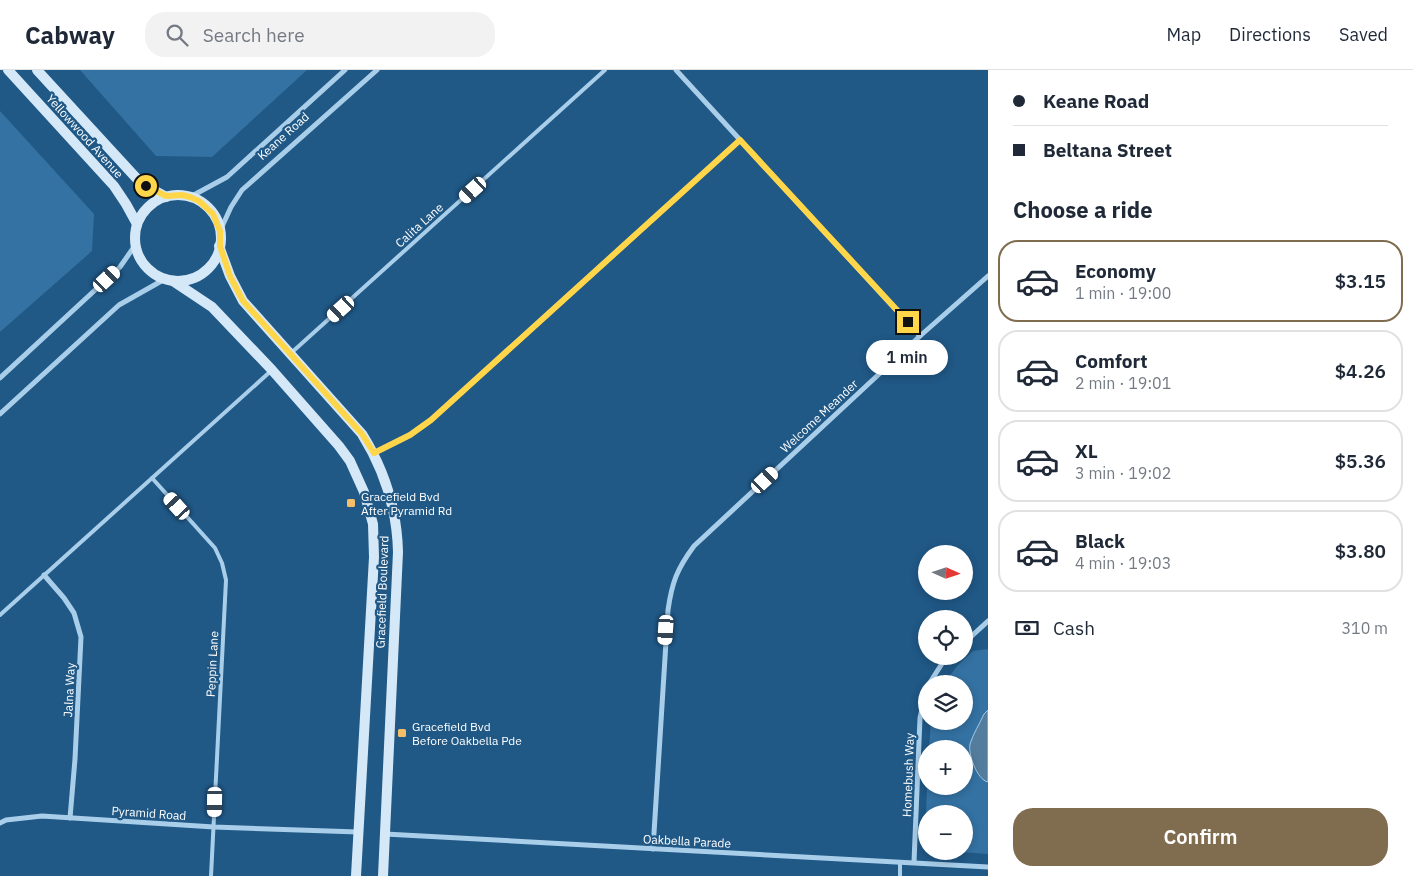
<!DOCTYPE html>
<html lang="en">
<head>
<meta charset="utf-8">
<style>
  :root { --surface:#fff; --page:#f2f2f3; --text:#1f2937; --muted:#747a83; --line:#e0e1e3; --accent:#806c4e }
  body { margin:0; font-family:"IBM Plex Sans",sans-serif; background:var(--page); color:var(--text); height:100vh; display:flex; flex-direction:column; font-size:19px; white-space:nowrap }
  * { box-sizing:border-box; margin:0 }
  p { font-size:16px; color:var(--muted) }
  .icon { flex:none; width:28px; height:28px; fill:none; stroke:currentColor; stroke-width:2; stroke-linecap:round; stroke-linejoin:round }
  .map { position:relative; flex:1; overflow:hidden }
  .drawer { display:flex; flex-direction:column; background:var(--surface); width:425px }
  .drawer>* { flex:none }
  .banner { display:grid; align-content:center; height:110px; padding:0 25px; background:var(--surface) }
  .needle { width:32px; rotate:93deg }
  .tools { position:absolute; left:918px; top:475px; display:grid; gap:10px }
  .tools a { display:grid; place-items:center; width:55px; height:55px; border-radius:50%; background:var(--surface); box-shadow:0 2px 8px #0003; font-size:25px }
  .end { position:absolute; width:22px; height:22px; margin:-11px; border:6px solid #ffd54a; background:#111; box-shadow:0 0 0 2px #111 }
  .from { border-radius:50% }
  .bubble { position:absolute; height:35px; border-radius:18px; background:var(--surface); box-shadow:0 2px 8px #0003; font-size:16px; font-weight:600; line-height:35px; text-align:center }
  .car { position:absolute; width:15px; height:30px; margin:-15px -8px; border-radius:6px; box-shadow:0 0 4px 1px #0007; background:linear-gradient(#fff 24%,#345 0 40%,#fff 0 76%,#345 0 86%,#fff 0) }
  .banner b { display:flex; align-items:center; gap:18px; height:48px; font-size:19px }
  .banner b+b { border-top:1px solid var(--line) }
  .banner i { width:12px; height:12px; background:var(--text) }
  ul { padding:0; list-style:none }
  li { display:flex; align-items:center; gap:15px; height:82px; margin:0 10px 8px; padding:0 15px; border:2px solid var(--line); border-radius:20px }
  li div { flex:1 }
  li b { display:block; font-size:19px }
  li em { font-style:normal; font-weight:600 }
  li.selected { border-color:var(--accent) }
  li>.icon { width:45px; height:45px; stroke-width:1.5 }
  h2 { padding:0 25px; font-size:22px; line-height:60px }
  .pay { display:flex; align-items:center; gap:12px; height:55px; padding:0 25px; font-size:19px }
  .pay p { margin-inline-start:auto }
  .cta { display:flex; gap:10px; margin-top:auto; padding:10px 25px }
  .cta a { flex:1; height:58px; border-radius:20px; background:var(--accent); color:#fff; font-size:20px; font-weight:600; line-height:58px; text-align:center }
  header { display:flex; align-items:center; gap:30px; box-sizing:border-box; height:70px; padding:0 25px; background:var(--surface); border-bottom:1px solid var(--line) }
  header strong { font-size:24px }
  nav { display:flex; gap:28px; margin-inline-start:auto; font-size:18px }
  .search { width:350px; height:45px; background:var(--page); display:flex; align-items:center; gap:12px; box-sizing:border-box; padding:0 18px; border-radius:20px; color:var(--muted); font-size:19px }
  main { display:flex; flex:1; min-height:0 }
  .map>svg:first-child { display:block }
</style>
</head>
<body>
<header>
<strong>Cabway</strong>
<div class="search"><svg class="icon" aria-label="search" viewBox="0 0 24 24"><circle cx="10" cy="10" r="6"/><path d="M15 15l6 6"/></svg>Search here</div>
<nav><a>Map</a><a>Directions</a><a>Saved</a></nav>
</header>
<main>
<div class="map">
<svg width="988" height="806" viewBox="0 0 988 806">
  <rect width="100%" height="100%" fill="#205886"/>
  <g fill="#3472a3">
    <polygon points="80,0 307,0 212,87 156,86"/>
    <polygon points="0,41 94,144 92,181 0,262"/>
    <polygon points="988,579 988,784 960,782 958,781 964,781 964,744 926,744 926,746 926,744 927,716 964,716 964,679 929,679 931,651 964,651 964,614 944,614 957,596 973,581"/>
  </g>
  <path fill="#547c9c" stroke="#9dcaeb" d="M988 640V712C977 710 968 684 970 674 973 664 980 653 984 644Z"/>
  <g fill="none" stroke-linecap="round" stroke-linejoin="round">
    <g stroke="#a9ceea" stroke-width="4">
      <polyline points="290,284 605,0"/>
      <polyline points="152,408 215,478 222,493 226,510 211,806"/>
      <polyline points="0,545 272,300"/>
      <polyline points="900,806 900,792"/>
    </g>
    <g stroke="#a9ceea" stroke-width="5">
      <polyline points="676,0 920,266"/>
      <polyline points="190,127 227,107 345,0"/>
      <polyline points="220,161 231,137 242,120 377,0"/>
      <polyline points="0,308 120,197 136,174"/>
      <polyline points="0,344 119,235 165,209"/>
      <polyline points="374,383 410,365 431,350 740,70"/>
      <polyline points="44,505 64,528 74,543 81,567 75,689 70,748"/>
      <polyline points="964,573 988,551"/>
      <polyline points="929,614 943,592 949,586"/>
      <polyline points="0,753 6,750 42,746 214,757 358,762"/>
      <polyline points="385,764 988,797"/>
      <path d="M653 779 668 540C672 512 677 499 694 476L920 266 988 206"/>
      <polyline points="914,792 920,648 926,620"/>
    </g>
    <g stroke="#d4e8f8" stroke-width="10">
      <polyline points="8,0 114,116 126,134 137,154"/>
      <polyline points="37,0 139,111 146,116 166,127"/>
      <circle cx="178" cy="168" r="43"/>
      <path d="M219 176 230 206 243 231 362 364C385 401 397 439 398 482L383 806"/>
      <polyline points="173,211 212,237 272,300 339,376 350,391 364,422 373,454 374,487 356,806"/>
    </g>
  </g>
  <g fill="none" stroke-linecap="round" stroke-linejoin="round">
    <polyline stroke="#ffd54a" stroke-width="6" points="146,116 166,126 182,125 190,127 199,131 213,144 220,161 220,176 230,206 243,231 362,364 374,383 410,365 431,350 740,70 908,252"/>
  </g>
  <g fill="#f7be6a" stroke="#205886" stroke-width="2">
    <rect x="346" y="428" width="10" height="10" rx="2.5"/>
    <rect x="397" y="658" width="10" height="10" rx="2.5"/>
  </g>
  <g text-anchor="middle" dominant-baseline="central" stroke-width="4.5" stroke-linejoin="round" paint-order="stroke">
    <g font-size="12" fill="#fff" stroke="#205886">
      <text transform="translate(85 66) rotate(48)">Yellowwood Avenue</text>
      <text transform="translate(283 66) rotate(-42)">Keane Road</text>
      <text transform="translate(419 155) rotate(-42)">Calita Lane</text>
      <text transform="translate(819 346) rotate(-43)">Welcome Meander</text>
      <text transform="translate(382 522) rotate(-88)">Gracefield Boulevard</text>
      <text transform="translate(212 594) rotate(-87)">Peppin Lane</text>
      <text transform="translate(69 620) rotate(-87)">Jalna Way</text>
      <text transform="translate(908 705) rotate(-88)">Homebush Way</text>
      <text transform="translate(149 743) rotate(4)">Pyramid Road</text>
      <text transform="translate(687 771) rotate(3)">Oakbella Parade</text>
    </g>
    <g font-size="12" fill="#fff" stroke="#205886" text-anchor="start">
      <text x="361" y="426">Gracefield Bvd<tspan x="361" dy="14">After Pyramid Rd</tspan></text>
      <text x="412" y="656">Gracefield Bvd<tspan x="412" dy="14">Before Oakbella Pde</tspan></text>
    </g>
  </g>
</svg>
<div class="tools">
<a><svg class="needle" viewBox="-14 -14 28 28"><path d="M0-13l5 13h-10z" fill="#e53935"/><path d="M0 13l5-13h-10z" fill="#747a83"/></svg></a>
<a><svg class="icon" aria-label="locate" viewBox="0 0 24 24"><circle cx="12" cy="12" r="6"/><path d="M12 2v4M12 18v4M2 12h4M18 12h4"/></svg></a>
<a><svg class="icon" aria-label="layers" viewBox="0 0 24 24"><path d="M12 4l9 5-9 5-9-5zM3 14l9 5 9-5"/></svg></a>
<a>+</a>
<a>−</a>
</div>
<i class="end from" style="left:146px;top:116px"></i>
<i class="end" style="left:908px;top:252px"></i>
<div class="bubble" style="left:866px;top:270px;width:82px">1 min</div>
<i class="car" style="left:473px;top:120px;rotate:228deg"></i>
<i class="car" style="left:107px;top:209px;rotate:47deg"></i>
<i class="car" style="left:341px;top:239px;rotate:228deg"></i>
<i class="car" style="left:765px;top:410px;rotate:47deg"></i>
<i class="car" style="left:177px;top:436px;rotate:318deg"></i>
<i class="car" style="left:666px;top:560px;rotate:184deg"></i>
<i class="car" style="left:215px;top:732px;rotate:181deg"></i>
</div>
<section class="drawer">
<div class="banner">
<b><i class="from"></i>Keane Road</b>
<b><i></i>Beltana Street</b>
</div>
<h2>Choose a ride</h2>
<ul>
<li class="selected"><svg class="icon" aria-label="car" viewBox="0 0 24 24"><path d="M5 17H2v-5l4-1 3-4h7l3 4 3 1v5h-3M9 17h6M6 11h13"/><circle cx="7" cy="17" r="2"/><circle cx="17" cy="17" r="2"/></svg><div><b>Economy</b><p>1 min · 19:00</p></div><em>$3.15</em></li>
<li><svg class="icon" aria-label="car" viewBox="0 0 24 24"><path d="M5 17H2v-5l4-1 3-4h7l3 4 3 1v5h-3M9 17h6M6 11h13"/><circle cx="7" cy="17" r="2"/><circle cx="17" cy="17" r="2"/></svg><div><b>Comfort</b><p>2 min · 19:01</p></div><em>$4.26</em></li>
<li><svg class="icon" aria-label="car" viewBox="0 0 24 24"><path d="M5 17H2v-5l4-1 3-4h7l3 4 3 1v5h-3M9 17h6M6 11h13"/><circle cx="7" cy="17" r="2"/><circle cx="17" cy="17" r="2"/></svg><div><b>XL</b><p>3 min · 19:02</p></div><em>$5.36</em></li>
<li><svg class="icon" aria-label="car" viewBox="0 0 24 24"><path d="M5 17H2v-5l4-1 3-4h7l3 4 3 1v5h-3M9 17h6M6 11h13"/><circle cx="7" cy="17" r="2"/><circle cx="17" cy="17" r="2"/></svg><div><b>Black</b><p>4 min · 19:03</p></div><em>$3.80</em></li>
</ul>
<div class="pay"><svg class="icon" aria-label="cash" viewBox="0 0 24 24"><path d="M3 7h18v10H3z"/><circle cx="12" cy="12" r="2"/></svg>Cash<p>310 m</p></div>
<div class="cta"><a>Confirm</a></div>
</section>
</main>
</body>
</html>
